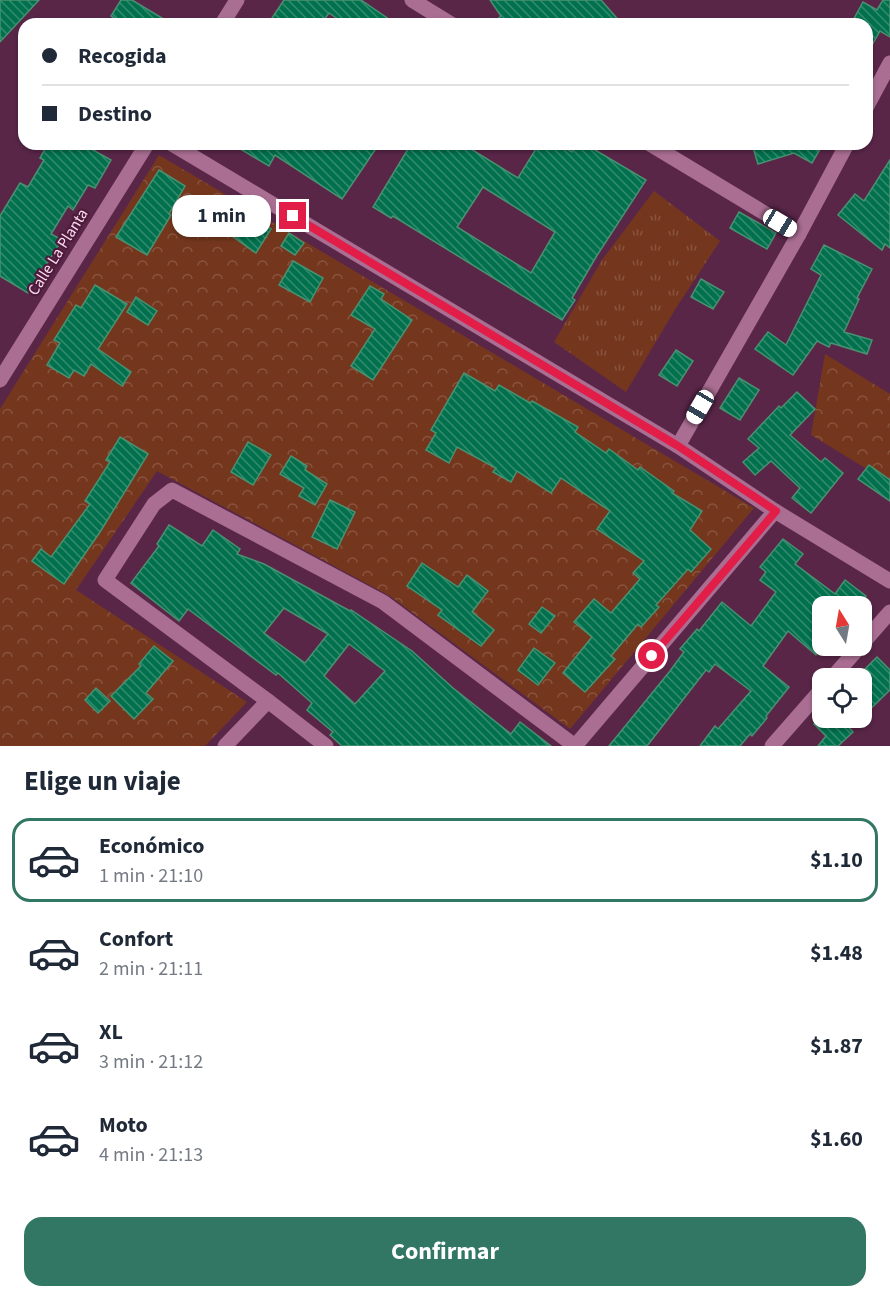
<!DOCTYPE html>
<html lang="es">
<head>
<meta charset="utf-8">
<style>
  :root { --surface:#fff; --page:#f6f6f7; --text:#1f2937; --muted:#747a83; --line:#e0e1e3; --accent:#327664 }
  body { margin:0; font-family:"Source Sans 3",sans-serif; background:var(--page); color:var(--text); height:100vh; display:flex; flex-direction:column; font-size:22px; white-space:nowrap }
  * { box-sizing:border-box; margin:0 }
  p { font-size:20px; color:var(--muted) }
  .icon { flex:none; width:33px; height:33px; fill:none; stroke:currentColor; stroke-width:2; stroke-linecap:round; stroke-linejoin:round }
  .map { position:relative; height:746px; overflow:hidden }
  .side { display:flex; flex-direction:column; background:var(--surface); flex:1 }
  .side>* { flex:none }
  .top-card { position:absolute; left:18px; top:18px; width:855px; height:132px; border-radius:18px; box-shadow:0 2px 4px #0004; display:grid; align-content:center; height:132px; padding:0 24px; background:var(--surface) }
  .needle { width:39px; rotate:349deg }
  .controls { position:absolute; left:812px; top:596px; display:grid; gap:12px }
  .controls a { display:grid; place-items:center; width:60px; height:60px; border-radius:12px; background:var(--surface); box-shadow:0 2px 4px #0004; font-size:30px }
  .end { position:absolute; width:27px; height:27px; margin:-14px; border:8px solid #e11d48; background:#fff; box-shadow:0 0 0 3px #fff }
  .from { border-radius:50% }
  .bubble { position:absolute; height:42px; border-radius:18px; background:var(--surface); box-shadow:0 2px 4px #0004; font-size:20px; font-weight:700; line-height:42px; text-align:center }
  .car { position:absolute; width:18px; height:36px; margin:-18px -9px; border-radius:8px; box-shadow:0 0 4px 2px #0007; background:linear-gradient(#fff 24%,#345 0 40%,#fff 0 76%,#345 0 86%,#fff 0) }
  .top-card b { display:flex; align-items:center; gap:21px; height:57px; font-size:22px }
  .top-card b+b { border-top:2px solid var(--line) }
  .top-card i { width:15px; height:15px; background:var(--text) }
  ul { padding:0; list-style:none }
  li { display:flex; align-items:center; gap:18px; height:84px; margin:0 12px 9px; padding:0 12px; border:3px solid transparent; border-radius:18px }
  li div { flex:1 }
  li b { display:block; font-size:22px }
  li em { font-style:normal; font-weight:700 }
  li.on { border-color:var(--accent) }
  li>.icon { width:54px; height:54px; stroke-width:1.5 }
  h2 { padding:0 24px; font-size:27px; line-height:72px }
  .cta { display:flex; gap:12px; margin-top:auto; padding:12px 24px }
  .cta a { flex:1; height:69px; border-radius:18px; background:var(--accent); color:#fff; font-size:24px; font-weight:700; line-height:69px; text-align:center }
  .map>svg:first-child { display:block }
</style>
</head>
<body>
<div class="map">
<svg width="890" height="746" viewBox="0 0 890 746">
  <defs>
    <pattern id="grass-tufts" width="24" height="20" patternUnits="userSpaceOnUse" patternTransform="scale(1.5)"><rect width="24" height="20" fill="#74371d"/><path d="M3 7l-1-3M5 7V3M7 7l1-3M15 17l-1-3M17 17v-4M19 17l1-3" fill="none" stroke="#89533e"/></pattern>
    <pattern id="forest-crowns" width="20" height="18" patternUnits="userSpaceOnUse" patternTransform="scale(1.5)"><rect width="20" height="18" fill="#74371d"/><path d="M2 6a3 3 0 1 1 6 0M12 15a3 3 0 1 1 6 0" fill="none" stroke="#89533e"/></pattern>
    <pattern id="building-back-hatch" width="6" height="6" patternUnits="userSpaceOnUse" patternTransform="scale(1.5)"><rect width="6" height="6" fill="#01714d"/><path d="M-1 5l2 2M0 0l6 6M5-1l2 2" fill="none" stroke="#348b70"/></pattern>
  </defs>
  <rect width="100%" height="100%" fill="#592648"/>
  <polygon fill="url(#grass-tufts)" points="654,191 720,241 676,308 626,392 554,342 602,260"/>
  <g fill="url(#forest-crowns)">
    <polygon points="159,155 754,508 570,729 390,596 157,471 76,590 247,702 205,746 0,746 0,409"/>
    <polygon points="825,354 890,394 890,483 811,435"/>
  </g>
  <g fill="url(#building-back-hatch)" stroke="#499171" stroke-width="1.5" fill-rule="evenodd">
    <polygon points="0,0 39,0 0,42"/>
    <polygon points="121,0 132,0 172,24 124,24 111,16"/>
    <polygon points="284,0 361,0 396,24 345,24 329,13 321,24 268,24"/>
    <polygon points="490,0 601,0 622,24 493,24 501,16"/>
    <polygon points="883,0 890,0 890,37 880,31 867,54 867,24 851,24 863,2 877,10"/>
    <polygon points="48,144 97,144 93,150 111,160 95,188 88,185 73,210 68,206 51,234 62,240 28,293 0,276 0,216 20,183 28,187 44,160 40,158"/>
    <polygon points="232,144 379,144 342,199 275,155 269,166"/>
    <path d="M411 144H463L518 178 539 144H559L572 152 576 144H585L646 180 596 257 572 298 575 300 562 320 393 216 391 218 373 207ZM483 187 555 232 531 273 457 227Z"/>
    <polygon points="752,144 823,144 812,163 794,153 758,164"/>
    <polygon points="890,160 890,248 885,244 882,250 838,215 855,194 864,201"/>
    <polygon points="159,170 185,186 169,214 171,215 147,255 116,237"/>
    <polygon points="237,204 271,229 256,253 225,231 230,223 226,221"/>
    <polygon points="739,212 776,233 767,249 730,228"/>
    <polygon points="289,233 304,243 295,255 281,246"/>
    <polygon points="824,245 872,269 857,298 859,299 844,332 872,340 867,354 831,343 829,347 817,341 793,375 755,349 768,332 786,345 821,275 811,269"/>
    <polygon points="293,261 323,278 310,302 279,285"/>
    <polygon points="701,279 724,292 713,309 691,297"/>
    <polygon points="95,285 127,304 98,349 131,372 122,386 91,364 84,376 74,370 69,378 47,365 60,343 54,340 76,305 81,308"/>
    <polygon points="370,286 384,294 381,299 412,320 373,380 351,366 375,329 351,315"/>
    <polygon points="136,297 157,311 148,325 127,312"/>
    <polygon points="676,350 693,361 677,386 659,375"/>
    <polygon points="464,373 495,391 499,385 530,403 532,401 578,427 575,432 606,453 609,449 638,470 640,467 674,491 672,493 702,511 690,530 711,549 691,572 688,569 656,605 659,607 641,627 638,624 611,656 615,659 585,692 563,673 592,637 574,622 594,599 611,613 640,579 633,573 644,561 597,529 610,511 561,478 551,493 517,471 511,482 493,472 496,468 457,447 449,463 426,450 436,433 431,430"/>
    <polygon points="739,378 759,390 740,420 720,408"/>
    <polygon points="797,392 815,409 790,435 821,462 825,458 843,473 811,513 792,498 800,488 771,461 755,475 743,462 759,448 748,439 779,406 781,408"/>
    <polygon points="120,437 148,454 100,532 64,584 32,561 41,549 51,557 90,504 85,501 110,462 106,460"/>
    <polygon points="248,442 271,455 253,485 231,472"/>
    <polygon points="291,456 307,466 305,470 327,484 315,505 299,496 304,488 280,474"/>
    <polygon points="869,465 890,480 890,501 858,479"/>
    <polygon points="330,500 355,512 337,549 312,537"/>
    <path d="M169 525 202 546 213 530 240 549 237 554 264 564 350 611 351 610 412 651 453 688 511 734 520 722 551 746H342L330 735 333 732 307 710 312 703 278 673 276 675 188 609 179 621 131 583 159 546 157 544ZM284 608 328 634 305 663 264 633ZM349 644 385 671 355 704 324 676Z"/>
    <polygon points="783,539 803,554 795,564 835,594 845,580 866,596 857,606 822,606 822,647 816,655 788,631 763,666 789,687 766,716 767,718 752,736 750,734 740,746 700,746 715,726 718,729 751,691 715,664 709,672 706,670 647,746 609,746 670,671 684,652 680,649 697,629 699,631 722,602 751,626 776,592 760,580 766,572 760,567"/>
    <polygon points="422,563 458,587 467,575 488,591 472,612 494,630 481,646 438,615 442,610 407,586"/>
    <polygon points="542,607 555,616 541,633 529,624"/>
    <polygon points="154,646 173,661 146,693 153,699 134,719 111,696 141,666 139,664"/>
    <polygon points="534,648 555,663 538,685 518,670"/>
    <polygon points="877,657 890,670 890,690 861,718 862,678 856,678"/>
    <polygon points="96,688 110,701 98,713 85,700"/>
    <polygon points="822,717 839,717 853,732 838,746 818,746 826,736 814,724"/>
  </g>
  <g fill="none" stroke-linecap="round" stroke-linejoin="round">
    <g stroke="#a96e92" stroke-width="15">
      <polyline points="412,0 451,24"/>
      <polyline points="222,24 237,0"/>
      <polyline points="867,106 890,63"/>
      <polyline points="172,144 678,446 775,511 890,581"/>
      <polyline points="650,144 799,234"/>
      <polyline points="0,380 147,144"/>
      <polyline points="678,446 799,234 847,144"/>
      <polyline points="861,645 890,612"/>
      <polyline points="832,678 861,645"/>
      <polyline points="225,746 268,701"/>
      <polyline points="326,746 268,701 105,580 154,504 172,490 383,602 575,746"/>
      <polyline points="575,746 775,511"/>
      <polyline points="772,746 822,689"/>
    </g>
  </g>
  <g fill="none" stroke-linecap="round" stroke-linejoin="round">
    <polyline stroke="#e11d48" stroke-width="8" points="293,216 678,446 776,511 652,656"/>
  </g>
  <g text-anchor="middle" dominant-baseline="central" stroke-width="4.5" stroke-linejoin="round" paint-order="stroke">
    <g font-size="16" fill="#fcdbee" stroke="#4e1b3d">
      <text transform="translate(58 252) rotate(-58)">Calle La Planta</text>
    </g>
  </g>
</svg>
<div class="controls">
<a><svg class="needle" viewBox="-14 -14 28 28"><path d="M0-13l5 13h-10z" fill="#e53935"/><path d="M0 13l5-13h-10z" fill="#747a83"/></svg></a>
<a><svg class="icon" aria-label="locate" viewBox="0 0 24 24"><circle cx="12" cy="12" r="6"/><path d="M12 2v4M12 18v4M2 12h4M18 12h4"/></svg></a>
</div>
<i class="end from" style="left:652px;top:656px"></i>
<i class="end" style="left:293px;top:216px"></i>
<div class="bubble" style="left:172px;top:195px;width:99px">1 min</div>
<i class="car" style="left:780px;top:223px;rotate:121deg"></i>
<i class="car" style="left:700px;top:407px;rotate:210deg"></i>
<div class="top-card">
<b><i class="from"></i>Recogida</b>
<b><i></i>Destino</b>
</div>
</div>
<section class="side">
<h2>Elige un viaje</h2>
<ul>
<li class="on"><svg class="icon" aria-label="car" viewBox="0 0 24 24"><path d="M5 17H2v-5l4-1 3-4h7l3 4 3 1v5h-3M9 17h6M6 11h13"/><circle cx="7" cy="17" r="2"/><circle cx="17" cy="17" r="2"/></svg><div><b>Económico</b><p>1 min · 21:10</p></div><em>$1.10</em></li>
<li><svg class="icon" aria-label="car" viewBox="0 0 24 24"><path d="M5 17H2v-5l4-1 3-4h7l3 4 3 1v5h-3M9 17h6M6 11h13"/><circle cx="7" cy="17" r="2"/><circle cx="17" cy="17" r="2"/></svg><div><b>Confort</b><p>2 min · 21:11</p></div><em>$1.48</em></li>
<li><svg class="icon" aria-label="car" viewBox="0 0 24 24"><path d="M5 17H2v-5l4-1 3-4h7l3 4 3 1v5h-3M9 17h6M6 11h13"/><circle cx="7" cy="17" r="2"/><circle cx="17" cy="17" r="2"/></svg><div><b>XL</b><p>3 min · 21:12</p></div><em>$1.87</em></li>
<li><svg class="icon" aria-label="car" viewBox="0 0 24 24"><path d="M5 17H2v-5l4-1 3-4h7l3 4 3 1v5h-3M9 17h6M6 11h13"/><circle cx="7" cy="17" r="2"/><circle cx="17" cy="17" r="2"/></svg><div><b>Moto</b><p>4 min · 21:13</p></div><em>$1.60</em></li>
</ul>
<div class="cta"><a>Confirmar</a></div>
</section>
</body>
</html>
